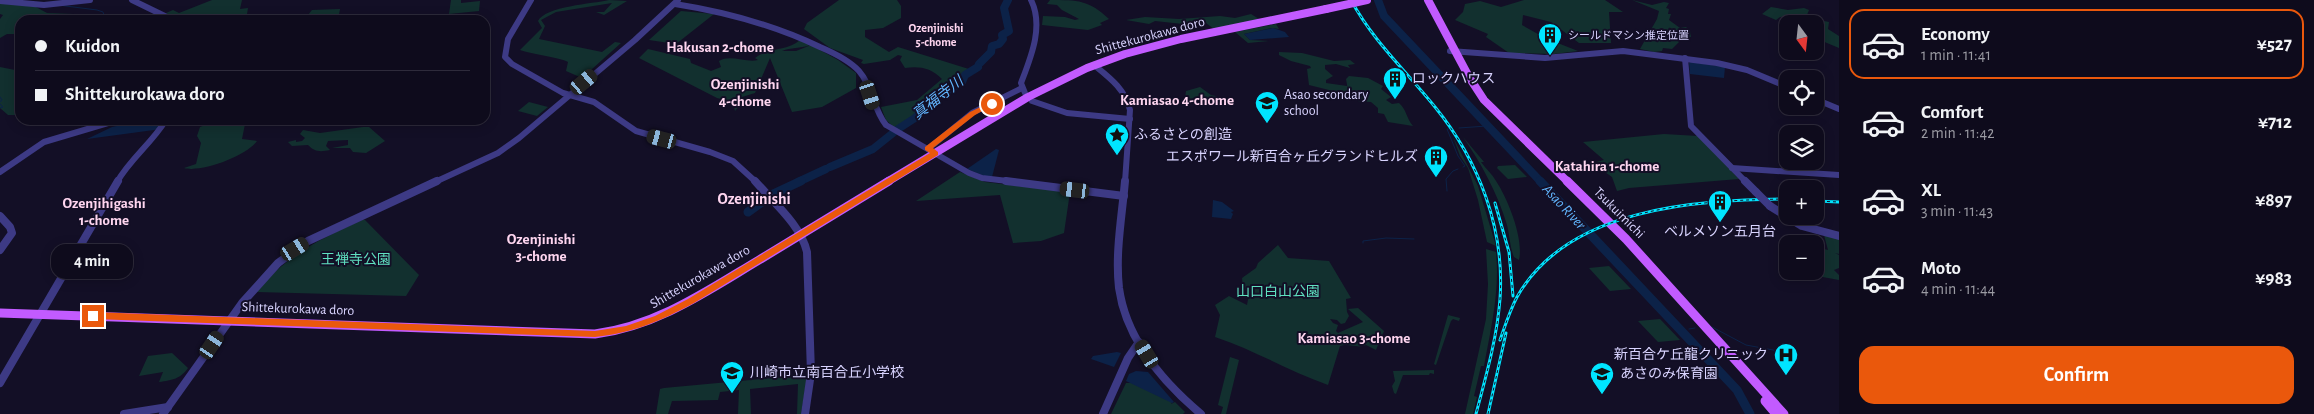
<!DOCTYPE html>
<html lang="en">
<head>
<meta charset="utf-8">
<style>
  :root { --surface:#0e0b1c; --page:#1c1929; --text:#f1f3f6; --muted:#9b9ba3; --line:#2e2b3b; --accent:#ea580c }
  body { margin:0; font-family:"Alegreya Sans","Noto Sans JP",sans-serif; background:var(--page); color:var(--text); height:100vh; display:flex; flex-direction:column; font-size:19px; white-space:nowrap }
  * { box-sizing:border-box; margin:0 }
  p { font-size:16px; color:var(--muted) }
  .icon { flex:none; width:28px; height:28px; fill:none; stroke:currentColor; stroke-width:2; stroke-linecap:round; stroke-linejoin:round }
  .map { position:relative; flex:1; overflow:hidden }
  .side { display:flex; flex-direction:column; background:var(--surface); width:475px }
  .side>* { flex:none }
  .banner { position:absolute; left:15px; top:15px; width:475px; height:110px; border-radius:15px; box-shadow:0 2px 12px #0003,0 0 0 1px var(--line); display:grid; align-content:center; height:110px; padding:0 20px; background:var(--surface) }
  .needle { width:32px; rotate:165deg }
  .controls { position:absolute; left:1779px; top:15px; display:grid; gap:10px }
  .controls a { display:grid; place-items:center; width:45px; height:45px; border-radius:10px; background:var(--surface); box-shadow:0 2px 12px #0003,0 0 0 1px var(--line); font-size:25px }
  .end { position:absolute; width:22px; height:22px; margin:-11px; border:6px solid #ea580c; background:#fff; box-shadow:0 0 0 2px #fff }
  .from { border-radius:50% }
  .bubble { position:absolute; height:35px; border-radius:15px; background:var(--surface); box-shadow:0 2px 12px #0003,0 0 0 1px var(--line); font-size:16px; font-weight:600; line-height:35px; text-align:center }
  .car { position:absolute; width:15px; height:30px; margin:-15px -8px; border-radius:6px; box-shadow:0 0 4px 1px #0007; background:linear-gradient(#222 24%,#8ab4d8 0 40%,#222 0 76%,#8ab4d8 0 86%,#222 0) }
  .banner b { display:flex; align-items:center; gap:18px; height:48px; font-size:19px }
  .banner b+b { border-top:1px solid var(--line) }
  .banner i { width:12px; height:12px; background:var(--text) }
  ul { padding:9px 0 0; list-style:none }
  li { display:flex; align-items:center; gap:15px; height:70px; margin:0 10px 8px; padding:0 10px; border:2px solid transparent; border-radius:15px }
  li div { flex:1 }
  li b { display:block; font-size:19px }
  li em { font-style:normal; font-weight:600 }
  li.active { border-color:var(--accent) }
  li>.icon { width:45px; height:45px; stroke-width:1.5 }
  .primary-button { display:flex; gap:10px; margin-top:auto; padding:10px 20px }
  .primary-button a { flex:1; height:58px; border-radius:15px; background:var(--accent); color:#fff; font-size:20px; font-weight:600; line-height:58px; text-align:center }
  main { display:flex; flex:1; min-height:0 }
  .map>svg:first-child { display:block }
</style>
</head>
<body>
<main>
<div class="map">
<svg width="1839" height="414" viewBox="0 0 1839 414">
  <rect width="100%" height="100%" fill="#130f26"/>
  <g fill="#12302f">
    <polygon points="212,0 242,0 240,9 248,8 247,14 221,20 175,20 166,13 173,10 179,13"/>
    <polygon points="451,0 461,0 461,3 480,1 479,11 449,14"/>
    <path d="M609 0 627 1 604 15 596 12H604L612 3 556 12 541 20 545 26 539 39 602 52 615 42 621 43 582 78 566 71 568 62C562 58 531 54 520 50L542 28 538 21C546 6 592 4 609 0Z"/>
    <path d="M839 0H897L901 6V18L883 28 865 30V37L889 52 898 47 972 70 933 99 914 118 895 128 886 120 881 107 917 100 942 79C931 68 920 66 905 68L900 60 902 56 898 55 890 60 864 64 861 63 863 60 830 48 804 29 807 23Z"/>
    <path d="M1050 0C1078 0 1089 0 1109 19L1100 23 1102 25 1088 30 1042 25 1043 16 1065 17 1075 20 1079 19 1062 10 1057 5 1047 4Z"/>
    <polygon points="1524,0 1605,0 1623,12 1609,12 1611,43 1579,43 1551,22 1523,15 1522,25 1545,38 1578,51 1554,54 1509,53 1486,37 1488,34 1455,20 1463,12 1465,4 1480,1 1501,7"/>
    <polygon points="1632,0 1652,5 1664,2 1669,3 1666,8 1669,9 1668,14 1671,14 1669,20 1680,28 1686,27 1690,31 1691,37 1682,36 1680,41 1672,49 1663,48 1662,51 1654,52 1640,49 1657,19 1659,11"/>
    <polygon points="0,3 34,6 47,13 100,15 130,20 20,20 20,34 7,34 0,38 0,19 3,15 0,14"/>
    <polygon points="1771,7 1788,10 1804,8 1809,10 1807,15 1780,17 1776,20 1762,14"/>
    <polygon points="340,9 338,20 326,20 335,17 336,14 322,20 308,15 312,10"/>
    <polygon points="681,11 714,14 676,44 649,40"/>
    <polygon points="1251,14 1259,19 1214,29 1206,23 1192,25 1155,21 1149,24 1126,20 1145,17 1179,19 1220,16 1235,18"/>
    <polygon points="1824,21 1829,22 1828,29 1839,36 1839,48 1815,38 1815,24 1823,25"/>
    <polygon points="1276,24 1279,29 1272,28 1244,34 1250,40 1269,41 1248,43 1235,32"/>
    <path d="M800 40 810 45C800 49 791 47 782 51H796L811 45 838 60 856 73V88L822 107 792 112 770 58 755 93 742 97 741 104 735 111 733 102 717 98 639 58 648 49 690 59 691 63 711 71 721 67 719 61C730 54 746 63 758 60L755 58C770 47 788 51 800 40Z"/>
    <polygon points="1279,52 1302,53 1334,61 1350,60 1355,64 1348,65 1350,68 1336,64 1325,65 1325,69 1333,76 1326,80 1326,83 1347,86 1349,95 1309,85 1307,69 1311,68 1310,66 1291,61 1279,55"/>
    <polygon points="0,67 20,71 20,115 8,115 0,108"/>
    <path d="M1349 76 1368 78 1383 86 1381 89 1391 97 1386 100 1392 104 1399 103C1407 110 1406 118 1413 126L1388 122 1384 114 1378 113V108L1371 102 1357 101 1349 96 1346 79Z"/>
    <polygon points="1200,87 1211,95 1225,98 1225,104 1185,98 1186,91"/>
    <polygon points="529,102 548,107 537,116 518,111"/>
    <path d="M218 120 234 123 242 121 245 124 242 139 257 141C247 156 201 173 184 168L196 164 201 143 197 136 200 127Z"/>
    <path d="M363 127H369L385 141 366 153 353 152 350 148H332L348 145V140L328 141 326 146 330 150C320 152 315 152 308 145L292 146 288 142 296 140V142L302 141 305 138 300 134 303 130 320 133Z"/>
    <polygon points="1664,134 1698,136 1739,179 1629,188 1617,191 1612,177 1592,163 1604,160 1583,142"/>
    <polygon points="1453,137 1478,186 1496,246 1487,242 1478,200 1468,168 1460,156"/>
    <path d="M1463 137 1484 162H1481C1486 169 1492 174 1496 181 1508 199 1524 239 1519 260L1514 257C1510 248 1510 237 1507 225 1498 194 1481 163 1463 137Z"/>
    <polygon points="1515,165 1527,177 1508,179 1497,168 1498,166"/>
    <polygon points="960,172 985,182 1070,192 1064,233 1041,241 1013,243 1000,195 916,201"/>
    <path d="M362 220H365L419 275 406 296 257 292C286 255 320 239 362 220Z"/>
    <polygon points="1824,235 1839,238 1839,254 1835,253 1839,255 1839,268 1834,270 1839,275 1839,280 1817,276 1813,271 1815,271 1815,260 1823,260 1824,249 1828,250"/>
    <path d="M1278 245 1288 258 1329 261 1351 298 1346 299 1347 312 1349 316 1345 323 1341 324 1337 320 1330 319 1333 323 1338 325 1336 331 1338 333 1363 322 1348 309 1358 308 1384 331 1376 350 1366 345C1357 349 1349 343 1340 346L1328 385C1289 371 1254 350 1215 337L1220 315 1215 305 1229 296 1247 305 1249 294 1243 288 1242 278 1256 268 1258 263Z"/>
    <path d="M1486 249 1496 252C1500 291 1491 328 1484 366H1481L1474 396 1477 397 1473 414H1465L1486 319 1488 284Z"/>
    <polygon points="1609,266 1631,289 1610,291 1589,268"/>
    <polygon points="1448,315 1460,318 1459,321 1453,319 1451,321 1436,365 1434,364"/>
    <polygon points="1660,319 1680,340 1658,342 1638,321"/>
    <path d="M172 353 188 368C180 379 173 380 159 382L163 372 139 376 148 356Z"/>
    <polygon points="1230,357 1239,360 1226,414 1221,414 1223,407 1218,405"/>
    <polygon points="1434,370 1434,374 1430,373 1429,375 1403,375 1396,394 1394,393 1392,386 1395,381 1393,371"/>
    <polygon points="1135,373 1172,402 1171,404 1175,402 1185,412 1183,414 1111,414 1126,383 1130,383"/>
    <polygon points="805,375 807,377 801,414 797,414 798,384 750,389 751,414 738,414 739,390 720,392 718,400 672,401 668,414 656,414 660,389 664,388"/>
  </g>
  <g fill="#0c2248">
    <polygon points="1273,28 1285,32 1289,37 1250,40 1244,34"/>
    <polygon points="1691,62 1725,67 1724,78 1690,74 1689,63"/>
    <polygon points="135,122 143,124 142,126 160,123 158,129 154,130 87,139 112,127"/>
    <polygon points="996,149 999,150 992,177 987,177 967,169"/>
    <polygon points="1213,200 1222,202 1234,211 1231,212 1233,214 1231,219 1212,217"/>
    <polygon points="1117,352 1121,353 1114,367 1091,359 1093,356"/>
    <polygon points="1136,371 1148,372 1174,402 1172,403 1126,381 1129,374"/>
  </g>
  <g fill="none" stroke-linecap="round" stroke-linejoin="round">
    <g stroke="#0c2248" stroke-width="1">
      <polyline points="58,5 97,10 103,12 104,15 126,20"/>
      <polyline points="0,97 2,100 0,102"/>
      <polyline points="0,104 3,107 0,108"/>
      <polyline points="1459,128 1487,126"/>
      <polyline points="1450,129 1447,129 1458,156 1465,166 1463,167"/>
      <polyline points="1447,191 1446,179 1453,171 1458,169"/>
      <polyline points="1363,243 1363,241 1386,238 1414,239"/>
      <polyline points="1712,327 1746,345 1773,350 1789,357"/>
      <polyline points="1680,329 1683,329"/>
      <polyline points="1689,329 1695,328"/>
    </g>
    <g stroke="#0c2248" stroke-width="8">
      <polyline points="1378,0 1384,16 1541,182"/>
      <polyline points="979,64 991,52 992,46 999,44 1003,39 1002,35 1009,31 1004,8 1008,0"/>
      <polyline points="898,129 915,118 934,99 962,82 965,75 978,67"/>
      <polyline points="830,167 873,149 893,133"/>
      <polyline points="798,182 826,169"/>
    </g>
    <g stroke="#0c2248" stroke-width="9">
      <polyline points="1540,181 1737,390 1750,414"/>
      <polyline points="771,195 801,181"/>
      <polyline points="748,212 766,199"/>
    </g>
    <g stroke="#3d3a85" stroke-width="6">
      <polyline points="132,0 173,20"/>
      <polyline points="531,0 508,39 505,57 512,64 563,93 594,102 636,131 710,152 733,161 756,182"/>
      <polyline points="0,1 44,5 90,0"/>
      <path d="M675 4C726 12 774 25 820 47 834 53 849 60 859 71 873 87 873 109 886 125L969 173 982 178 1016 182"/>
      <polyline points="1450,51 1545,58 1623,51 1717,63 1747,70 1788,87"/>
      <polyline points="1685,58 1691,126 1746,182"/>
      <path d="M1094 65C1110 78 1125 89 1130 110L1125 182"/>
      <path d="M1025 93 1021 83C1031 57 1044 26 1031 0"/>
      <polyline points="1815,99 1839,109"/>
      <polyline points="1032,101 1067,113 1130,119"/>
      <polyline points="928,149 972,113 1022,88"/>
      <polyline points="1732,168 1839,175"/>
      <polyline points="0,172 44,142 118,120"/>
      <path d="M117 182C131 158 151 144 166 120"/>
      <polyline points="435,182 498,153 519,138 635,40 678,0"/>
    </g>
    <g stroke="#3d3a85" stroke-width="8">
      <path d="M755 181C773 202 801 225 807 252L811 373 805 414"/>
      <polyline points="1006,181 1124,196"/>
      <path d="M1125 181C1122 216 1115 253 1119 288 1126 339 1163 382 1201 414"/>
      <polyline points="1745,181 1756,192"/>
      <polyline points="1770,206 1802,226 1839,236"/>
      <polyline points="0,216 10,227 12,233 0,250"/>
      <polyline points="0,383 118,181"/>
      <polyline points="124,414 168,407"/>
      <polyline points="163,414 242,303 278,263 308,241 437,181"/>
      <polyline points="1103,414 1128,358 1139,342"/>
    </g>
    <g stroke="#c25bff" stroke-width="8">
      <polyline points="1428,0 1469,77 1484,100 1568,182"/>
      <polyline points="887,182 1028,97 1087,68 1125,54 1181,39 1326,9"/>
    </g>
    <g stroke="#c25bff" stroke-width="9">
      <polyline points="1567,181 1626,239 1784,414"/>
      <path d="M0 313 595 334C657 326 707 291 759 260 803 233 846 207 889 181"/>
      <polyline points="1765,401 1776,414"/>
    </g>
    <g stroke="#00e5ff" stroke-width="3">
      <g id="rail">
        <path d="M1351 0C1373 41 1406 71 1435 107 1479 161 1505 229 1500 299 1497 338 1486 376 1476 414"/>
        <polyline points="1815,201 1839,202"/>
        <polyline points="1495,203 1509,252 1513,296"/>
        <path d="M1500 340C1505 326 1510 310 1517 297 1568 207 1697 200 1788 199"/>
        <polyline points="1488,414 1506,333"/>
      </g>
    </g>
    <use href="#rail" stroke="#130f26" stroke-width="1" stroke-dasharray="3" stroke-linecap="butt"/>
    <polyline stroke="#3d3a85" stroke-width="8" points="1756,192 1770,206"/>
    <polyline stroke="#c25bff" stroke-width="8" points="1326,9 1367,0"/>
  </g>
  <path fill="#ea580c" d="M989 103 995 104 975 115 933 148 938 152V155L694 303C658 322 636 332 595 337L93 319 88 316 93 312 595 331 626 326 655 316 688 299 930 153 925 150V147L970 112Z"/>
  <defs>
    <g id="building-pin" transform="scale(1.25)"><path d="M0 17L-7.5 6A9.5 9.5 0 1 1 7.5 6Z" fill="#00e5ff" stroke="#130f26"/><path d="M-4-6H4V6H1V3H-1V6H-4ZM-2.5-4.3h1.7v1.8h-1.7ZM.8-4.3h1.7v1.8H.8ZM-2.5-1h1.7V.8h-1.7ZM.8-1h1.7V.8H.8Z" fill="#111"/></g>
    <g id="school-pin" transform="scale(1.25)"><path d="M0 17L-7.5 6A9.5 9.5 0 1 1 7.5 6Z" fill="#00e5ff" stroke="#130f26"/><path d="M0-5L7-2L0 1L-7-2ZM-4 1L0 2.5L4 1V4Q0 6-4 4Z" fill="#111"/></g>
    <g id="sight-pin" transform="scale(1.25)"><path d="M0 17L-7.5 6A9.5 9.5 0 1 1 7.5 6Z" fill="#00e5ff" stroke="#130f26"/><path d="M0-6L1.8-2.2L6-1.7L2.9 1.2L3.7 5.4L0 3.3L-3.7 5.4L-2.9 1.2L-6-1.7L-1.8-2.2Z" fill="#111"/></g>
    <g id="hospital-pin" transform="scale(1.25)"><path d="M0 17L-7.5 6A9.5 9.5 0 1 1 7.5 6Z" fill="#00e5ff" stroke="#130f26"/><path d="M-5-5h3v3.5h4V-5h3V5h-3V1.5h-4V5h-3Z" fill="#111"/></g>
  </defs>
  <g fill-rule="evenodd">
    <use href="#building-pin" x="1550" y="35"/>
    <use href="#building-pin" x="1395" y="79"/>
    <use href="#school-pin" x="1267" y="103"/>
    <use href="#sight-pin" x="1117" y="135"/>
    <use href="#building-pin" x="1436" y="157"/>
    <use href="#building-pin" x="1720" y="202"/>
    <use href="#hospital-pin" x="1786" y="355"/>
    <use href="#school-pin" x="732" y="373"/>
    <use href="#school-pin" x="1602" y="374"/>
  </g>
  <g text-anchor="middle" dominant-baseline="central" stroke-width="4" stroke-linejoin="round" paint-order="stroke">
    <g font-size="11" fill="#d9d4ff" stroke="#130f26" text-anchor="start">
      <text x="1568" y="35">シールドマシン推定位置</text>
    </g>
    <g font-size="12" font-weight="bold" fill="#ffd6f0" stroke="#130f26">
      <text x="936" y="28">Ozenjinishi<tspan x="936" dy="14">5-chome</tspan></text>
    </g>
    <g font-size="14" fill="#d9d4ff" stroke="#130f26">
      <text transform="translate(1150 36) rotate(-15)">Shittekurokawa doro</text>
      <text transform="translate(1619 213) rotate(45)">Tsukuimichi</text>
      <text transform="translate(700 277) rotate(-30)">Shittekurokawa doro</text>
      <text transform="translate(298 309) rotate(2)">Shittekurokawa doro</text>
    </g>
    <g font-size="14" fill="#d9d4ff" stroke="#130f26" text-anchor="start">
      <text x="1412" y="79">ロックハウス</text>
      <text x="1284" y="95">Asao secondary<tspan x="1284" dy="16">school</tspan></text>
      <text x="1134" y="135">ふるさとの創造</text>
      <text x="1418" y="157" text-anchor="end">エスポワール新百合ヶ丘グランドヒルズ</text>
      <text x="1720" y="232" text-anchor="middle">ベルメソン五月台</text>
      <text x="1768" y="355" text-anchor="end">新百合ケ丘龍クリニック</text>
      <text x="750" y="373">川崎市立南百合丘小学校</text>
      <text x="1620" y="374">あさのみ保育園</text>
    </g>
    <g font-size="14" fill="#5fe0c0" stroke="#130f26">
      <text x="356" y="260">王禅寺公園</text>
      <text x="1278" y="292">山口白山公園</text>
    </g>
    <g font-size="15" font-weight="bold" fill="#ffd6f0" stroke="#130f26">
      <text x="720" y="47">Hakusan 2-chome</text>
      <text x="745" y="84">Ozenjinishi<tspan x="745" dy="17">4-chome</tspan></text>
      <text x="1177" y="100">Kamiasao 4-chome</text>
      <text x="1607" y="166">Katahira 1-chome</text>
      <text x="104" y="203">Ozenjihigashi<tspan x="104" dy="17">1-chome</tspan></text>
      <text x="541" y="239">Ozenjinishi<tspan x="541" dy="17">3-chome</tspan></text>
      <text x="1354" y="338">Kamiasao 3-chome</text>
    </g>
    <g font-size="15" font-style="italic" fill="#62b6ff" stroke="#130f26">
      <text transform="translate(938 98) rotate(-38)">真福寺川</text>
      <text transform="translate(1564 207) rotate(47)">Asao River</text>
    </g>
    <g font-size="16" font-weight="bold" fill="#ffd6f0" stroke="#130f26">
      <text x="754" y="199">Ozenjinishi</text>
    </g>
  </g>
</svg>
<div class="controls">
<a><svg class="needle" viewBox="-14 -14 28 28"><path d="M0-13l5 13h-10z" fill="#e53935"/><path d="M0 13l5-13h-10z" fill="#9b9ba3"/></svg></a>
<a><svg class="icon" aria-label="locate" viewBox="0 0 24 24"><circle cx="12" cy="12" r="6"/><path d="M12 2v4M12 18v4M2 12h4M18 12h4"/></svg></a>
<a><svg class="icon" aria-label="layers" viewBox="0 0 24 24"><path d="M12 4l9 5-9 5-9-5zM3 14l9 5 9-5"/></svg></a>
<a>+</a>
<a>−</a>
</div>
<i class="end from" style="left:992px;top:104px"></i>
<i class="end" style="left:93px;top:316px"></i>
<div class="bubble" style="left:51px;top:244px;width:82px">4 min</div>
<i class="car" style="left:584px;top:82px;rotate:50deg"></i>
<i class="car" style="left:870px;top:95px;rotate:162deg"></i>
<i class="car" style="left:662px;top:139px;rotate:285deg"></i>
<i class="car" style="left:1075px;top:190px;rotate:277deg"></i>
<i class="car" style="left:295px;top:249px;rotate:59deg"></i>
<i class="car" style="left:212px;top:345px;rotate:34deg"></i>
<i class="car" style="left:1147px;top:354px;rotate:329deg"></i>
<div class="banner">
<b><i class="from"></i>Kuidon</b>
<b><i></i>Shittekurokawa doro</b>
</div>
</div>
<section class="side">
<ul>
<li class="active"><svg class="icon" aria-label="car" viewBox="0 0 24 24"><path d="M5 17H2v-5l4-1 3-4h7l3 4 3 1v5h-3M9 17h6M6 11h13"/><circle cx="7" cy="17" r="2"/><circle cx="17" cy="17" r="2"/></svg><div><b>Economy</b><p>1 min · 11:41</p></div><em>¥527</em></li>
<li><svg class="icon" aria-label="car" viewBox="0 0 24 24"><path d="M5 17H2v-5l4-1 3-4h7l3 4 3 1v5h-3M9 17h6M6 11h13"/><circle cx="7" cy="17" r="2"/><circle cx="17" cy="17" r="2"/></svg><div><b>Comfort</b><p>2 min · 11:42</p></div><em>¥712</em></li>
<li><svg class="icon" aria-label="car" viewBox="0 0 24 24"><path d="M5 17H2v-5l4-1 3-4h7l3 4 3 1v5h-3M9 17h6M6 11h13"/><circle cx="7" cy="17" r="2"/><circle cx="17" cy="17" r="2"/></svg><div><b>XL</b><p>3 min · 11:43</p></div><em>¥897</em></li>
<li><svg class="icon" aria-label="car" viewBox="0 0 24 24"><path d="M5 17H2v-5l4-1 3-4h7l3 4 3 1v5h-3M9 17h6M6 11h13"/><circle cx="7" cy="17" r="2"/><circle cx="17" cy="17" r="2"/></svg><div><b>Moto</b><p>4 min · 11:44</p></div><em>¥983</em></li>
</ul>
<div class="primary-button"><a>Confirm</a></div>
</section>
</main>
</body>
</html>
